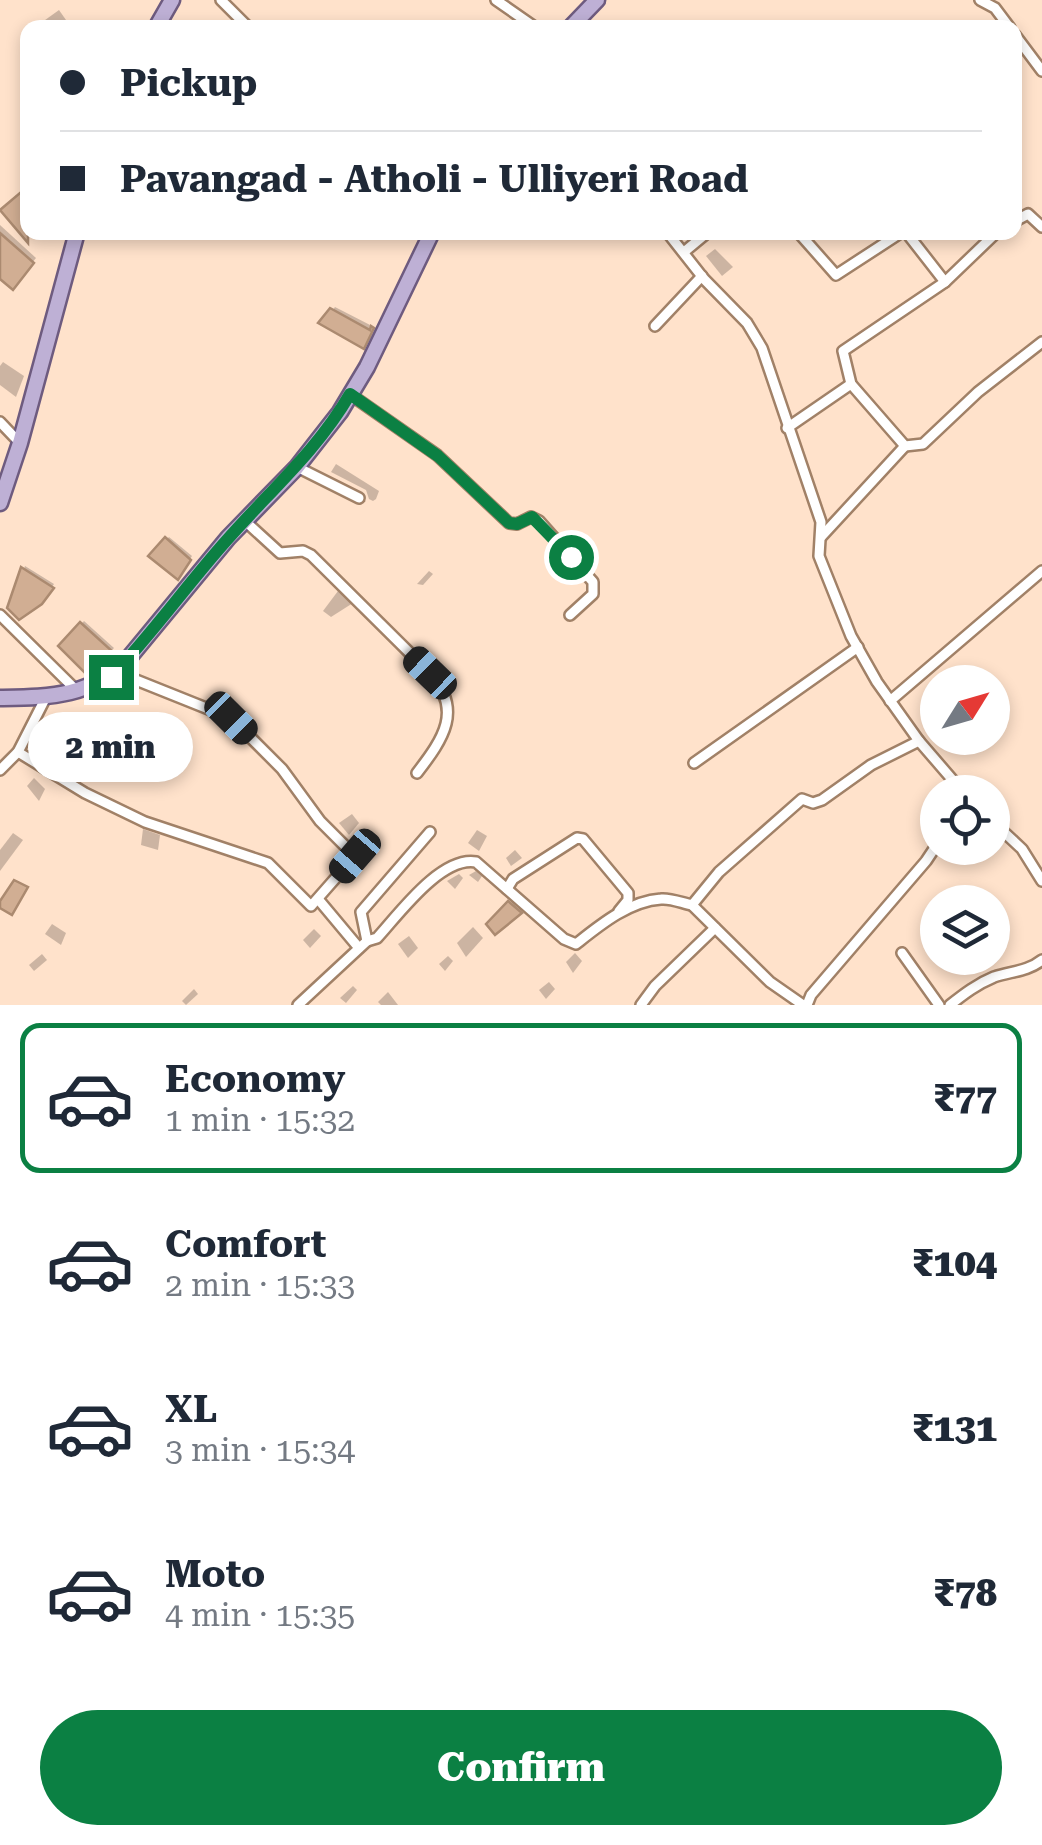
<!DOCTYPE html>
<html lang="en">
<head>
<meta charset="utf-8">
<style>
  :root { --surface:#fff; --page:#f6f6f7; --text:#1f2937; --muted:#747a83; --line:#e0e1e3; --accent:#0b8043 }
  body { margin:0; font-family:"Roboto Serif",serif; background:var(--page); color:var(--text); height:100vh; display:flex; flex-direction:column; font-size:38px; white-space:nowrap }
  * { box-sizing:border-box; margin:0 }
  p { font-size:32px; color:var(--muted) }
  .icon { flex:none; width:55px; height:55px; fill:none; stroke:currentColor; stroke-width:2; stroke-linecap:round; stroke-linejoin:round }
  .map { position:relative; height:1005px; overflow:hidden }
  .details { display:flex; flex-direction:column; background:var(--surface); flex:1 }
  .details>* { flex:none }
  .top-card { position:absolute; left:20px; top:20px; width:1002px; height:220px; border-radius:20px; box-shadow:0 5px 15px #0003; display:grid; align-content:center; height:220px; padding:0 40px; background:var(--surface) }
  .needle { width:65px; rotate:53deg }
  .tools { position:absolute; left:920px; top:665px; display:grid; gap:20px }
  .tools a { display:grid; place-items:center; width:90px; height:90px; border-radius:50%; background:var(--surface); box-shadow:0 5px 15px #0003; font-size:50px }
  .end { position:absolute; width:45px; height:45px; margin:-22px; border:12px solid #0b8043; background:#fff; box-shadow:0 0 0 5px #fff }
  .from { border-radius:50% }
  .bubble { position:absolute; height:70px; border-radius:35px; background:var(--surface); box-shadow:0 5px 15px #0003; font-size:32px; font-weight:800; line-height:70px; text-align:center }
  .car { position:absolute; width:30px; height:60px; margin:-30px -15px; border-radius:12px; box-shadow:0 0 8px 2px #0007; background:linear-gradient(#222 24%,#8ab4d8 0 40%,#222 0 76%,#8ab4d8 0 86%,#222 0) }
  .top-card b { display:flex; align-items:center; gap:35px; height:95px; font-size:38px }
  .top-card b+b { border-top:2px solid var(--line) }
  .top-card i { width:25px; height:25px; background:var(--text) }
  ul { padding:18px 0 0; list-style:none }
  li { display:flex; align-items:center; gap:30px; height:150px; margin:0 20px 15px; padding:0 20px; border:5px solid transparent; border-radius:20px }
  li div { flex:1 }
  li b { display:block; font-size:38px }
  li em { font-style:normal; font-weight:800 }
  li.on { border-color:var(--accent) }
  li>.icon { width:90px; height:90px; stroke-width:1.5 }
  .primary-button { display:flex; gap:20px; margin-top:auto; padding:20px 40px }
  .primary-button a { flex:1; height:115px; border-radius:60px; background:var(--accent); color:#fff; font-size:40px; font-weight:800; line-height:115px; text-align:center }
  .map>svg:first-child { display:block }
</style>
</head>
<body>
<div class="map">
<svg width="1042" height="1005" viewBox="0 0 1042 1005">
  <rect width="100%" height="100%" fill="#ffe2cb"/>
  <g fill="#0003">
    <polygon points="59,10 66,20 57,28 34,28"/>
    <polygon points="0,225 36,258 16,283 0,275"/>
    <polygon points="715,249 733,267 722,276 706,256"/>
    <polygon points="335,307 374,327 366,344 322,323"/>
    <polygon points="3,362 24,376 16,397 0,385 0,366"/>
    <polygon points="336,464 379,491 376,499 373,501 369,499 366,490 331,472"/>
    <polygon points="169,537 192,556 180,574 152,555"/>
    <polygon points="25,566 54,584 44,598 10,607"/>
    <polygon points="429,571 433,574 423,585 417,584"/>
    <polygon points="338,591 353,603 331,617 323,611"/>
    <polygon points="84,621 114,648 104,659 62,646"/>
    <polygon points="34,778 45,789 39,801 27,786"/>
    <polygon points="352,814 359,823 349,835 339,823"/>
    <polygon points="143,829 160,835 158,850 141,845"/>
    <polygon points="477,830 487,836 479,851 468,843"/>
    <polygon points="13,833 23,840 0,871 0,850"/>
    <polygon points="515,850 522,858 511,866 506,858"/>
    <polygon points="476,871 482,876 478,882 469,875"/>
    <polygon points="459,874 463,878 455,889 447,881"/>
    <polygon points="52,924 66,933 61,945 45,934"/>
    <polygon points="473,927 483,938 466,957 457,943"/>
    <polygon points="314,929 321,936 310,948 303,940"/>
    <polygon points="409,936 418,948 408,958 398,944"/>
    <polygon points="575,953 582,961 573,973 566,962"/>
    <polygon points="42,954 47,960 34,971 29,965"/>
    <polygon points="448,956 453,961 445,971 439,964"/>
    <polygon points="549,982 555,989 546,999 539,990"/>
    <polygon points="353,986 357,990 346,1003 340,998"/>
    <polygon points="194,989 198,994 186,1005 182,1001"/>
    <polygon points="388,992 398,1005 381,1005 378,1002"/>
  </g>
  <g fill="#d1ae93" stroke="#ab8a70" stroke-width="2.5">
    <polygon points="20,193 28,203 28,243 0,210"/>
    <polygon points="0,233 34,263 13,290 0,279"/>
    <polygon points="330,308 370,330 371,326 374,328 364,349 318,323"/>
    <polygon points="165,537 191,560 178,580 148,556"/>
    <polygon points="21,567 54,588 42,604 19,620 7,608"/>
    <polygon points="80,622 113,652 104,662 100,659 87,675 58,646"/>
    <polygon points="14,880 28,887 12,915 0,908 0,901"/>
    <polygon points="508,901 522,913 495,935 486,924"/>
  </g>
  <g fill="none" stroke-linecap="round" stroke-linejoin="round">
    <g stroke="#a18167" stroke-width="14">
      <g id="minor">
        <polyline points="221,0 249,28"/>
        <polyline points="496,0 536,28"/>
        <polyline points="980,0 995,8 1010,28"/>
        <polyline points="1015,35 1042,71"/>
        <polyline points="1015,221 1028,214 1042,227"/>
        <polyline points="667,232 704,279 747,323 762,348 821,522 819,556 851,636 877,682 919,741 963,792"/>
        <polyline points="798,232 836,275 902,232"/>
        <polyline points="906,232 945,282 843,351 851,384 905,446 923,444 978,392 1042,342"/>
        <polyline points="684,252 708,232"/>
        <polyline points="945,282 997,232"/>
        <polyline points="655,326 702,276"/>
        <polyline points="351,395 437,455 509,523 517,524 531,517 539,521 593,582 593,594 570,615"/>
        <polyline points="0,422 20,443"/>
        <polyline points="787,428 851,384"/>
        <polyline points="297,467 359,498"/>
        <path d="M245 521 280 553 303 551 311 555 430 673C463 710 444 738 417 773"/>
        <polyline points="821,537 905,446"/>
        <polyline points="0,615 77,691"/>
        <polyline points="890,701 1042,571"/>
        <polyline points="18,752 85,793 145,822 268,863 311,906 355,856 320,821 282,769 231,718 116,672"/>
        <polyline points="694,763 858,647"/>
        <polyline points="0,770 18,752 46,697"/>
        <polyline points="992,821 1022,849 1042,881"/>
        <polyline points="507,889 513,879 577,838 583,839 628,893 628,900 619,911"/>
        <polyline points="318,899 359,948"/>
        <polyline points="692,905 770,982 803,1005"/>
        <path d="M367 941 377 938C399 914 441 856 476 862L564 939 576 944C600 925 629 901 661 899 671 898 682 903 692 905L719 872 802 799 813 803 822 800 871 765 919 741"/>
        <polyline points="902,953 939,1005"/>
        <polyline points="298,1005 367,941 361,912 430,832"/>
        <polyline points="641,1005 655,986 715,928"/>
        <polyline points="807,1005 811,995 926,861 938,843"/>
        <path d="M950 1005C964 994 977 984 994 977 1011 971 1027 972 1042 960"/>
      </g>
    </g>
    <g stroke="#6e5b7f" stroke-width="19">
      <g id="primary">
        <polyline points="156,28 172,0"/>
        <polyline points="570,28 597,0"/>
        <polyline points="0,503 20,443 77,232"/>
        <path d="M0 698C51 697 90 697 128 659L228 538 297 467 340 412 367 367 432 232"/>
      </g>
    </g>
    <use href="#minor" stroke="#fff" stroke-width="9"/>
    <use href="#primary" stroke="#beb0d5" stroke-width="14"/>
  </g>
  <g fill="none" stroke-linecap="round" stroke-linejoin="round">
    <path stroke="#0b8043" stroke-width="12" d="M111 677C152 634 186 586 226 541 268 493 317 451 350 394L438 456 509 523 517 524 532 517 571 557"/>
  </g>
</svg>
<div class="tools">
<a><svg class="needle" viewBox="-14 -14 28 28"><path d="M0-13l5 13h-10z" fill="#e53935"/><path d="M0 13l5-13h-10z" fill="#747a83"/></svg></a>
<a><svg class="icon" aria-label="locate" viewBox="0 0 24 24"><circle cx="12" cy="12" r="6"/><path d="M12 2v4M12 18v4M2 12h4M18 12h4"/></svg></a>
<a><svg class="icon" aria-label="layers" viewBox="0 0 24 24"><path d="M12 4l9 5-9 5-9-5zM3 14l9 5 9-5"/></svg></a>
</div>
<i class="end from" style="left:571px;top:557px"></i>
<i class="end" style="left:111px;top:677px"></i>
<div class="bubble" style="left:28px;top:712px;width:165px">2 min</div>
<i class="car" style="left:430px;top:673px;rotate:314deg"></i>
<i class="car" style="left:231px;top:718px;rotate:135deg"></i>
<i class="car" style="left:355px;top:856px;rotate:221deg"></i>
<div class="top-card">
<b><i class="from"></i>Pickup</b>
<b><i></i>Pavangad - Atholi - Ulliyeri Road</b>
</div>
</div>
<section class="details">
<ul>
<li class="on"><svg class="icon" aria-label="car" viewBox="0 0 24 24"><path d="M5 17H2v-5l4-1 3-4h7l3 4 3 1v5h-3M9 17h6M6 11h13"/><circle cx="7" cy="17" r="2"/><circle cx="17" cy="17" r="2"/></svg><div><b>Economy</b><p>1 min · 15:32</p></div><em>₹77</em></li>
<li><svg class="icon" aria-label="car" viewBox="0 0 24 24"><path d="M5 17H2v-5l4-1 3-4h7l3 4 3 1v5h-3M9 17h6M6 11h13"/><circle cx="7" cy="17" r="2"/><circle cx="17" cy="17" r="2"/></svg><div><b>Comfort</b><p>2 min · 15:33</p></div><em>₹104</em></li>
<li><svg class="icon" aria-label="car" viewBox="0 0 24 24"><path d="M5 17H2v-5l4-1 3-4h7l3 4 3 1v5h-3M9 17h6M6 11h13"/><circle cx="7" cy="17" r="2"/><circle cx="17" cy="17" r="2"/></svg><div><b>XL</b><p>3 min · 15:34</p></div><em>₹131</em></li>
<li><svg class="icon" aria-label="car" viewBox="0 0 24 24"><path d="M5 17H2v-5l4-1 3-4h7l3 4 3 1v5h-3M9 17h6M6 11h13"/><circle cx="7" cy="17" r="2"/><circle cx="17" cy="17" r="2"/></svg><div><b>Moto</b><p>4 min · 15:35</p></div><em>₹78</em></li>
</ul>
<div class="primary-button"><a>Confirm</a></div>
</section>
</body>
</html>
